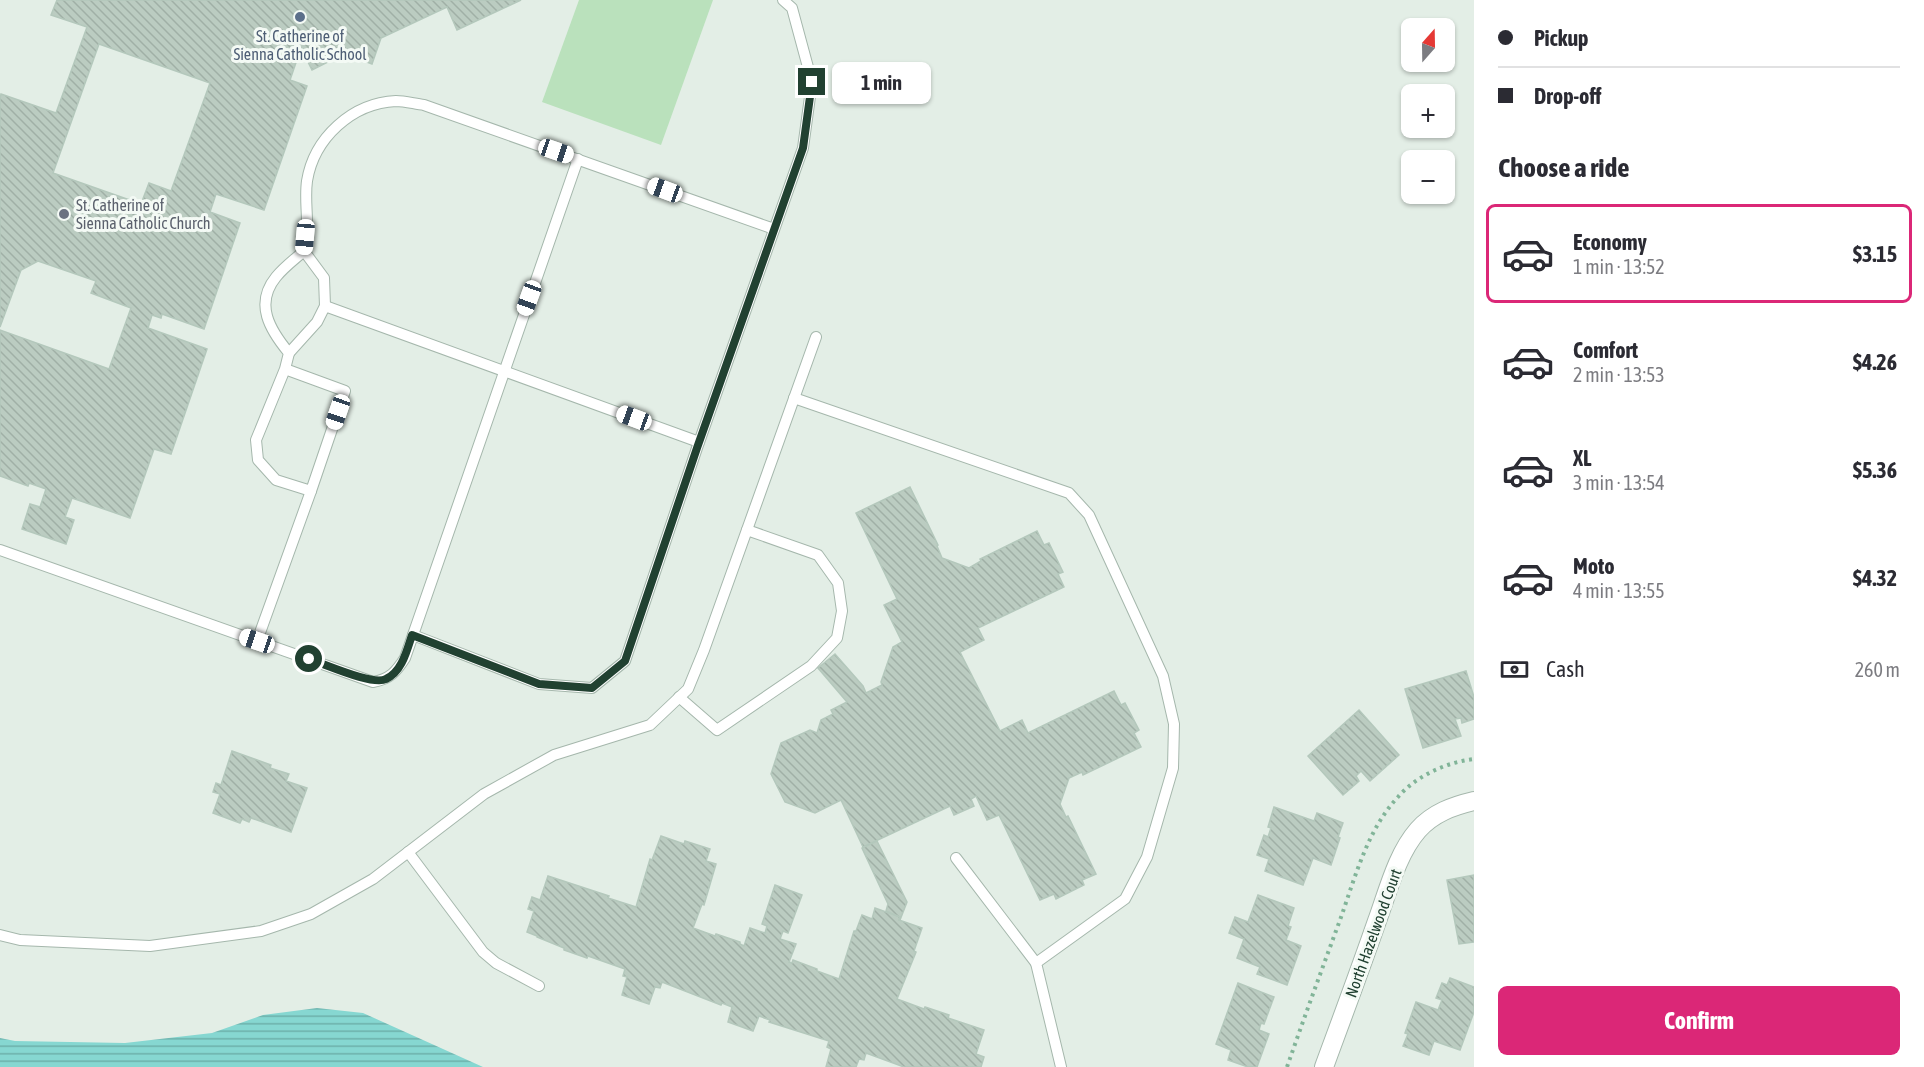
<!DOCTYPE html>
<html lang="en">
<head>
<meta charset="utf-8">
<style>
  :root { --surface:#fff; --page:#f7f7f7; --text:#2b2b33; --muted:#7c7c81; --line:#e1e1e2; --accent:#db2777 }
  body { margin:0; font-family:"Asap Condensed",sans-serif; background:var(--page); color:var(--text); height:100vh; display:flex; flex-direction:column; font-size:22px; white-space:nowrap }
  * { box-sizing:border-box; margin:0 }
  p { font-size:20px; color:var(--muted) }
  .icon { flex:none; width:33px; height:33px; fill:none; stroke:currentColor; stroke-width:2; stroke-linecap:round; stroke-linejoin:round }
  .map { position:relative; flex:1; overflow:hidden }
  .side { display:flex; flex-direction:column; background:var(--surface); width:450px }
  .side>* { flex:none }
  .top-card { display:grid; align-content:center; height:132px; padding:0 24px; background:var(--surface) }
  .needle { width:39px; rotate:20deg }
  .buttons { position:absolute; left:1401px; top:18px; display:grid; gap:12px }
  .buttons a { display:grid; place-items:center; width:54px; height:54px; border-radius:9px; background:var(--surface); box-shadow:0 2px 4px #0004; font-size:30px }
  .end { position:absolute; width:27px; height:27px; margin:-14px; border:8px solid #214131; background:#fff; box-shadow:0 0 0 3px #fff }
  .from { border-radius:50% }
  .bubble { position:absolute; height:42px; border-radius:9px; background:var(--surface); box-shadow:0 2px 4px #0004; font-size:20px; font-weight:700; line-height:42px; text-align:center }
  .car { position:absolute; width:18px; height:36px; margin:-18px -9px; border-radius:8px; box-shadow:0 0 4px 2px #0007; background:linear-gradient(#fff 24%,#345 0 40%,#fff 0 76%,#345 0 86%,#fff 0) }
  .top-card b { display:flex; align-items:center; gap:21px; height:57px; font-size:22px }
  .top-card b+b { border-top:2px solid var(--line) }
  .top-card i { width:15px; height:15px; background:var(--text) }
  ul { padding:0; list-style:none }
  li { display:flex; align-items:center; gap:18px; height:99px; margin:0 12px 9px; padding:0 12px; border:3px solid transparent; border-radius:9px }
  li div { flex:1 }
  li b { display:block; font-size:22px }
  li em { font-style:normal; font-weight:700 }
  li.active { border-color:var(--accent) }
  li>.icon { width:54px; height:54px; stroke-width:1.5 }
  h2 { padding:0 24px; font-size:27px; line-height:72px }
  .pay { display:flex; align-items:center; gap:15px; height:66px; padding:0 24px; font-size:22px }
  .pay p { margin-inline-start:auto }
  .action { display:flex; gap:12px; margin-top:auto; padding:12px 24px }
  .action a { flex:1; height:69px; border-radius:9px; background:var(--accent); color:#fff; font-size:24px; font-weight:700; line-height:69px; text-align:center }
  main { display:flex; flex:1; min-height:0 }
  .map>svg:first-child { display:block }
</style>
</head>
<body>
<main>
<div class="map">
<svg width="1474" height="1067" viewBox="0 0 1474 1067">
  <defs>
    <pattern id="water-rules" width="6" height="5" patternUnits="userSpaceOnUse" patternTransform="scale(1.5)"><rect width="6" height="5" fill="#86d7d1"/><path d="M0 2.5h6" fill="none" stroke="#6db0aa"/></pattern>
    <pattern id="building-back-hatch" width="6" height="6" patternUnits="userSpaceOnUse" patternTransform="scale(1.5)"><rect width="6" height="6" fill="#bbccc1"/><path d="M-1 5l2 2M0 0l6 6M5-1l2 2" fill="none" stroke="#a0b0a6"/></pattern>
  </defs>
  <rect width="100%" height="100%" fill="#e3eee6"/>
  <polygon fill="#bae1bc" points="579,0 713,0 661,145 542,102"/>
  <polygon fill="url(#water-rules)" points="317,1008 363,1013 483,1067 0,1067 0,1038 15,1041 125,1043 212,1033 263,1015"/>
  <g fill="url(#building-back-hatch)" stroke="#b4c8bc" stroke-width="1.5" fill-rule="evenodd">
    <path d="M57 0H521L457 30 447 7 381 38 372 64 332 49 336 58 312 70 301 48 290 80 307 86 264 210 216 194 210 212 240 223 204 329 162 314 161 318 152 315 148 328 207 349 171 454 154 449 130 518 72 498 65 517 74 520 66 544 22 529 30 504 40 507 46 489 29 483 28 486 0 476V330L109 369 131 308 91 293 96 281 38 261 21 270 0 327V98L1 94 56 113 87 27 51 15ZM99 44 210 83 171 191 149 183 141 204 53 173Z"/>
    <polygon points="910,487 938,545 937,546 942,558 969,568 981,561 980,559 1037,531 1044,545 1049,543 1063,572 1058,574 1064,587 978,628 984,640 960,652 1000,731 1022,720 1028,733 1114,691 1121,705 1125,703 1139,730 1134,733 1141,747 1083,775 1082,772 1069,778 1060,804 1066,817 1068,816 1096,874 1082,880 1084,885 1056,899 1054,894 1040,900 999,815 987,820 976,796 971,799 974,806 954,815 950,806 863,847 841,800 815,813 785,802 771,774 781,743 810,730 817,733 821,720 833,714 831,710 847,702 818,668 835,654 863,686 866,693 882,685 881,682 893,647 902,642 884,605 897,599 856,513"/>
    <polygon points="1466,671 1474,697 1474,719 1462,723 1461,718 1455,719 1461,736 1423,748 1405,689"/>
    <polygon points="1359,710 1399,755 1370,781 1361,771 1356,776 1359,781 1343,795 1308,756"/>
    <polygon points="232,751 271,765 270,768 289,774 286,781 307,788 291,832 251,818 249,822 242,819 240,823 213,813 220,794 213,792 216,783 221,785"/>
    <polygon points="1274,807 1314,821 1317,813 1343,823 1338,837 1340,838 1331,865 1313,858 1303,885 1265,871 1269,859 1257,855 1264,835 1268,837 1271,828 1268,827"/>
    <polygon points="661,836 684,844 685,841 710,849 706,861 716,864 704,905 702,904 693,928 715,936 716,934 740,942 740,944 744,946 750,928 765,933 767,926 762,924 775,885 802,895 788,933 783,931 780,939 796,944 789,962 792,963 793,960 817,969 817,971 839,979 854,931 856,931 862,915 872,919 875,908 900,917 899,920 922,928 914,951 916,952 897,999 924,1009 925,1007 949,1015 948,1018 984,1030 976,1054 984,1057 981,1067 904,1067 866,1053 864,1060 859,1059 856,1067 826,1067 831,1049 827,1047 829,1041 769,1022 770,1020 759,1016 753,1031 728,1022 732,1007 722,1003 721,1005 662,982 660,988 655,987 649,1004 622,995 627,977 623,976 625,969 588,956 587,958 564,950 564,948 537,937 537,936 527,932 534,911 528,909 532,897 540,900 548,876 609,896 608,898 636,907 650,859 652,860"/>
    <polygon points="877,841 907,902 900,920 899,920 900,917 886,911 888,904 862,848"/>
    <polygon points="1474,875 1474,942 1459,944 1447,880"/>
    <polygon points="1258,895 1294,908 1288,926 1291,927 1286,940 1301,946 1287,985 1257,974 1260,967 1237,958 1244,939 1229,933 1235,917 1248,922"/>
    <polygon points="1450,978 1474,987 1474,1012 1460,1050 1434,1041 1429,1055 1403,1046 1408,1034 1405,1033 1416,1002 1438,1010 1442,1000 1436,998 1442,983 1447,985"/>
    <polygon points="1238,983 1274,997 1264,1024 1261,1023 1259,1030 1269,1034 1257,1067 1248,1067 1228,1060 1231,1050 1216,1044"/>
  </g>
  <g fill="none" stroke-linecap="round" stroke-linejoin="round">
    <g stroke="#a5b7ac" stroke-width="12">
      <g id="lane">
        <polyline points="304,251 324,278 325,306"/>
        <polyline points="289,353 317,322 325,306 699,442"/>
        <path d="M285 369 345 391 311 491 276 480 258 460 256 440 285 369 289 353C270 330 254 304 276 277 284 267 295 259 304 251 305 242 306 232 307 223 307 209 305 195 307 181 314 138 352 103 396 101 405 101 415 104 424 105L774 229"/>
        <polyline points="794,398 1069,493 1089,515 1163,676 1174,724 1173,768 1147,857 1125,899 1036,963 1061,1067"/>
        <path d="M0 550 373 682C390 679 396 672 405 658L578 159"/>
        <polyline points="413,635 539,684 592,688 625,661 697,448 803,148 812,82 792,8 783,0"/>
        <polyline points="257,641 311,491"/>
        <polyline points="679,697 717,730 811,666 837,638 842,611 838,583 818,555 747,530"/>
        <polyline points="408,852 483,952 496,963 539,986"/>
        <polyline points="956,858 1036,963"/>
        <polyline points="0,935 20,940 150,946 261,931 311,914 373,879 484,794 554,755 650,725 688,689 704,650 816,337"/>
      </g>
    </g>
    <g stroke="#a5b7ac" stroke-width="20">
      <path id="street" d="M1324 1067C1342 1018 1360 970 1377 921 1388 891 1397 854 1418 830 1433 813 1453 806 1474 801"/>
    </g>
    <path stroke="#81b498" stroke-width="4" stroke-dasharray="3 4.5" stroke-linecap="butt" d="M1287 1067C1304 1018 1322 969 1340 920 1355 878 1367 830 1398 797 1416 776 1447 762 1474 759"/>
    <use href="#lane" stroke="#fff" stroke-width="10"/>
    <use href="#street" stroke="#fff" stroke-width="18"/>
  </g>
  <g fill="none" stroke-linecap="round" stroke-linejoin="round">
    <path stroke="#214131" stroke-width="8" d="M309 659C325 664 373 686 386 679 402 672 407 650 412 635L539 684 592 688 625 661 697 448 803 148 812 82"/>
  </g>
  <circle fill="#5c6f8a" stroke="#f4faf5" stroke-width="2" cx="300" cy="17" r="6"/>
  <circle fill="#6b7280" stroke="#f4faf5" stroke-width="2" cx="64" cy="214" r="6"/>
  <g text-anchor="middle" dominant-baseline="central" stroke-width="6" stroke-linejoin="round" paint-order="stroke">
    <g font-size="16" fill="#4e5e75" stroke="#f4faf5">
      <text x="300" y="36">St. Catherine of<tspan x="300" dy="18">Sienna Catholic School</tspan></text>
    </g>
    <g font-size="16" fill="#5b616d" stroke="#f4faf5" text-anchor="start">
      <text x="76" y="205">St. Catherine of<tspan x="76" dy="18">Sienna Catholic Church</tspan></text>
    </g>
    <g font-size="16" fill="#214131" stroke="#f4faf5">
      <text transform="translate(1373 933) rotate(-70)">North Hazelwood Court</text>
    </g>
  </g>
</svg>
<div class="buttons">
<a><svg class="needle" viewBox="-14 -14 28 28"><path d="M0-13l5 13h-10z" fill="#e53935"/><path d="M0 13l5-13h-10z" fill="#7c7c81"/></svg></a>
<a>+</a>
<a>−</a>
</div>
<i class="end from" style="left:309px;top:659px"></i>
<i class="end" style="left:812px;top:82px"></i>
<div class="bubble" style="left:832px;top:62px;width:99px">1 min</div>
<i class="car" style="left:556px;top:151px;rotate:109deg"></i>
<i class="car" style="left:665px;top:190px;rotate:290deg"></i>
<i class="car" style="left:305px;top:237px;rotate:185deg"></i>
<i class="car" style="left:529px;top:298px;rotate:200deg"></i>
<i class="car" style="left:338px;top:412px;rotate:199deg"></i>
<i class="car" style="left:634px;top:418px;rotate:290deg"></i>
<i class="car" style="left:257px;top:641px;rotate:289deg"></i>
</div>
<section class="side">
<div class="top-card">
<b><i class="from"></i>Pickup</b>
<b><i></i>Drop-off</b>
</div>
<h2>Choose a ride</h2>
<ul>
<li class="active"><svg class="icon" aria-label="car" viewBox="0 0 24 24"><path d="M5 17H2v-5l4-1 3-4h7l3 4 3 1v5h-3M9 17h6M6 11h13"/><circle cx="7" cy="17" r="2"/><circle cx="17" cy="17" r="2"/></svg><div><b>Economy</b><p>1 min · 13:52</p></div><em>$3.15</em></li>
<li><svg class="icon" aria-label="car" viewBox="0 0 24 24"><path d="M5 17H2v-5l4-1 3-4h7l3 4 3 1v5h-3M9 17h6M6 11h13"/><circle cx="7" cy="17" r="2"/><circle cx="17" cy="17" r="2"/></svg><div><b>Comfort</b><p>2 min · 13:53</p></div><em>$4.26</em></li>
<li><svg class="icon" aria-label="car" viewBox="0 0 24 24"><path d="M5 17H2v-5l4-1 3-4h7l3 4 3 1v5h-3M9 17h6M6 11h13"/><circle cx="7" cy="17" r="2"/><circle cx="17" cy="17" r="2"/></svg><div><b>XL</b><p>3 min · 13:54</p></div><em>$5.36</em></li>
<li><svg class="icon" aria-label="car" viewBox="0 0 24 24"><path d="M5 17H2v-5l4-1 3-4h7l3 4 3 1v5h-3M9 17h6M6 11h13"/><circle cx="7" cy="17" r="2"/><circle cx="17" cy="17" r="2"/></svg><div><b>Moto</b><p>4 min · 13:55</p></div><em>$4.32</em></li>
</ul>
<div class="pay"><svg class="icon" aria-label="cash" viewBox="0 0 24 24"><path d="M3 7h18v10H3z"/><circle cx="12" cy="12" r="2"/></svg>Cash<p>260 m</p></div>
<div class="action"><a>Confirm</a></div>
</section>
</main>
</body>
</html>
